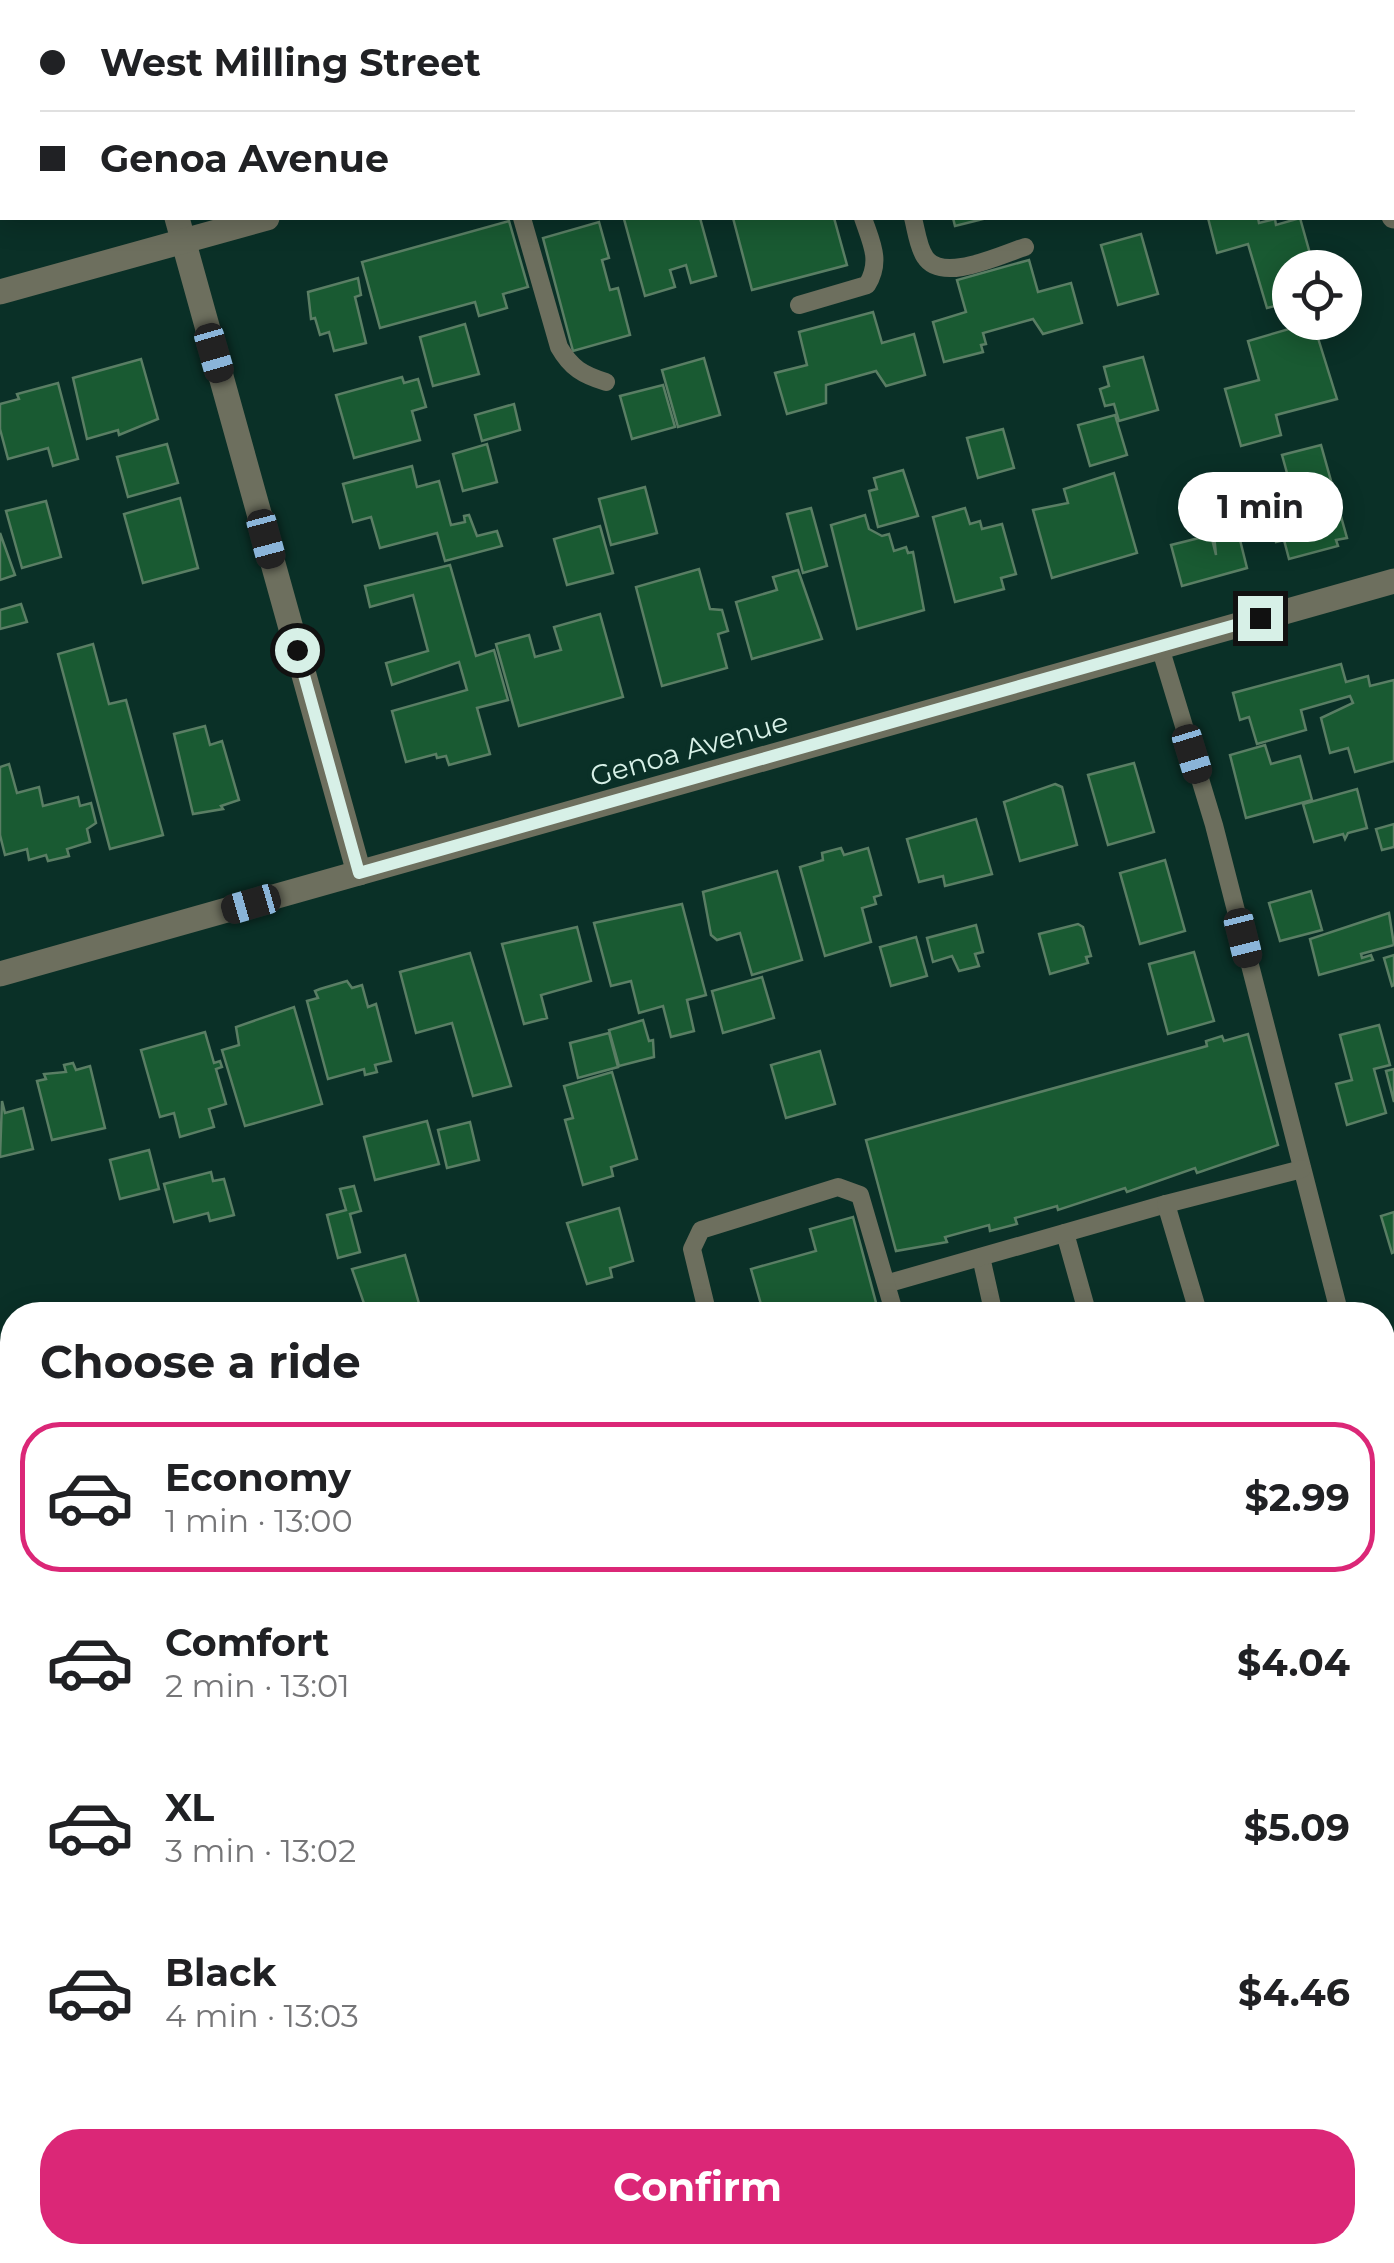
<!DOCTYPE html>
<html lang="en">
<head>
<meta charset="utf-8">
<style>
  :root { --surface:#fff; --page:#f2f2f2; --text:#202124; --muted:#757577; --line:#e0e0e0; --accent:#db2777 }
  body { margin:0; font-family:Montserrat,sans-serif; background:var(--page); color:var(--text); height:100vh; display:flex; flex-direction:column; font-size:38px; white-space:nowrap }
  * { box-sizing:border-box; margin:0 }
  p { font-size:32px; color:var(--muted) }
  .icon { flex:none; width:55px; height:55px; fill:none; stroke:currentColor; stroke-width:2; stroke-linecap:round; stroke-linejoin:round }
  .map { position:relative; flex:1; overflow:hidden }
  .details { position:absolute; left:0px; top:1302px; width:1395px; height:962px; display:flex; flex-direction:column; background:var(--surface); border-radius:40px 40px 0 0; box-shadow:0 5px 25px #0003 }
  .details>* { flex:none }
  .top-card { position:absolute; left:0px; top:0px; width:1395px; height:220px; box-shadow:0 5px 25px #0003; display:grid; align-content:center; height:220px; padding:0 40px; background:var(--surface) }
  .tools { position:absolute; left:1272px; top:250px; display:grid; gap:20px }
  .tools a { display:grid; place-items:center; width:90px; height:90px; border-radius:50%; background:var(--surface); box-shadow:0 5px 25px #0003; font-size:50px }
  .end { position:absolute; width:45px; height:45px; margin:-22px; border:12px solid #d7f0e7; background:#111; box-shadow:0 0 0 5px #111 }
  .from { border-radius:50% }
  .bubble { position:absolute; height:70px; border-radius:35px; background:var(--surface); box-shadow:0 5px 25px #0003; font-size:32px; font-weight:700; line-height:70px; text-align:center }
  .car { position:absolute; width:30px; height:60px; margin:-30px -15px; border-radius:12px; box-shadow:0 0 8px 2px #0007; background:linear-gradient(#222 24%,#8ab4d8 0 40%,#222 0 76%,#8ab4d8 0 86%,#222 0) }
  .top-card b { display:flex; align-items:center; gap:35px; height:95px; font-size:38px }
  .top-card b+b { border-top:2px solid var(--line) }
  .top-card i { width:25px; height:25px; background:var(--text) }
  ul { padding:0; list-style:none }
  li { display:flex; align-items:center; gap:30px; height:150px; margin:0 20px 15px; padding:0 20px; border:5px solid transparent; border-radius:40px }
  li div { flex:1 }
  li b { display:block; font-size:38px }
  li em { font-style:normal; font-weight:700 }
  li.active { border-color:var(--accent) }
  li>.icon { width:90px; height:90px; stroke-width:1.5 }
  h2 { padding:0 40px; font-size:45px; line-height:120px }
  .action { display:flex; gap:20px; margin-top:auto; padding:20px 40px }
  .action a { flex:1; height:115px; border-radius:40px; background:var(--accent); color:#fff; font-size:40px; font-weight:700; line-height:115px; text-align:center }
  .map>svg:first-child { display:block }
</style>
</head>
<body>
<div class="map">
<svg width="1394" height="2263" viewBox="0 0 1394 2263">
  <rect width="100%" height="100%" fill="#0a3027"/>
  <g fill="#195a32" stroke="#5a7e64" stroke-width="2.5">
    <polygon points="0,0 26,2 2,2 0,50"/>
    <polygon points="335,0 336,2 262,2 270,0"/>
    <polygon points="370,0 435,0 436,2 371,2"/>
    <polygon points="478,0 513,0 514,2 470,2"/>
    <rect x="591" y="0" width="50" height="2"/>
    <rect x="1167" y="0" width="70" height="2"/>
    <polygon points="2,110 2,179 0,180 0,111"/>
    <polygon points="632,218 700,218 716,276 691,283 686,265 670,270 675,287 645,296 624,219"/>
    <polygon points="733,218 834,218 847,265 752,290"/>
    <polygon points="953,218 987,218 955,226"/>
    <polygon points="1208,218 1258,218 1259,223 1275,219 1276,225 1300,218 1314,268 1290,268 1290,302 1267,308 1248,244 1217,253"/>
    <polygon points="509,221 528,287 503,294 507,308 479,316 475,302 380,328 362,262"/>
    <polygon points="599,222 609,258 602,260 610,290 618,288 630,335 573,351 543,238"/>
    <polygon points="1141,234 1158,294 1118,305 1101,245"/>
    <polygon points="1029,260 1038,292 1071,283 1082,323 1043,334 1033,319 983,333 986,344 981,345 983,352 944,362 933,322 966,312 957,280"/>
    <polygon points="358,278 361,295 355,297 366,343 334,351 329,332 320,335 315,318 311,319 308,292"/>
    <polygon points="873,312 882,343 914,334 925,375 886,386 876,371 826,385 826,403 787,414 775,373 807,365 799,332"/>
    <polygon points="1313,322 1337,399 1276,415 1281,435 1241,446 1225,389 1259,380 1248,341"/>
    <polygon points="465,324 479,374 433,386 420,337"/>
    <polygon points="1143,357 1158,410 1119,421 1114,404 1105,406 1100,389 1109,386 1104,367"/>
    <polygon points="704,358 720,415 678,427 662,370"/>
    <polygon points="141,359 158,419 119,435 118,430 87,439 73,378"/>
    <polygon points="402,377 404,383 418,379 426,407 412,411 420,440 354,458 336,395"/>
    <polygon points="58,383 78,459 53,466 48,448 8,459 0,429 0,404 19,399 17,394"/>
    <polygon points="663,385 675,427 632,439 620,396"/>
    <polygon points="514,404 520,430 482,441 475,415"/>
    <polygon points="1115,415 1127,455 1090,466 1078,425"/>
    <polygon points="1003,429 1014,468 978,478 967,438"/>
    <polygon points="167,444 178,483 128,497 117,457"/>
    <polygon points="487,444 497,482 463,491 453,454"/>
    <polygon points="1321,445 1347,538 1336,540 1338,546 1289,559 1284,540 1276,542 1267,509 1295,502 1282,455"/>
    <polygon points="412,466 417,487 439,481 451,525 465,522 464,516 469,515 477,536 497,531 502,546 445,561 437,533 380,548 371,517 353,522 343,484"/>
    <polygon points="903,470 918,516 878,527 869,491 877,489 874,478"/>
    <polygon points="1114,473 1137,553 1052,578 1033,510 1068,503 1064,489"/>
    <polygon points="645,487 657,533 611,545 599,499"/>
    <polygon points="180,498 198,568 143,583 124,514"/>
    <polygon points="46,501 61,557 22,568 6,511"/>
    <polygon points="811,508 827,566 803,573 787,514"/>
    <polygon points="965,508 970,524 980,521 982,529 1002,524 1016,574 1001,578 1004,589 955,602 933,517"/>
    <polygon points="865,515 869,529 882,536 889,534 894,551 906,547 908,553 913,552 924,610 857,629 831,525"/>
    <polygon points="600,526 613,573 567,585 554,539"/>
    <polygon points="1237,528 1247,568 1182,586 1171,545 1211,535 1216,555 1214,534"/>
    <polygon points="0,533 15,575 0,580"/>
    <polygon points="450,565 476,656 494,650 508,700 477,708 490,754 449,765 446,756 437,758 436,754 406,762 392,711 467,690 459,662 392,685 386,663 428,651 413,595 370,607 365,586"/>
    <polygon points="699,569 710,609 722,610 728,631 718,634 727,668 662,686 636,587"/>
    <polygon points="798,570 822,639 752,659 736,602 777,590 773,577"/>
    <polygon points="21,604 27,622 0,629 0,610"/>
    <polygon points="600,614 623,697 519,726 496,644 529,635 535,657 561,650 554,627"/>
    <polygon points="93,644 109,704 126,700 163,835 110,849 58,654"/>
    <polygon points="1341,664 1346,682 1368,676 1370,686 1394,680 1394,761 1355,772 1348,748 1330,753 1321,718 1353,703 1350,696 1301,710 1306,730 1257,744 1249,717 1240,720 1233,693"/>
    <polygon points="205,726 210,745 222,741 239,800 221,806 223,809 193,814 174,734"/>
    <polygon points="1265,745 1271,764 1300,756 1312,800 1246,818 1230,755"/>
    <polygon points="1134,763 1154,832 1108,845 1088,775"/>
    <polygon points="9,764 17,793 39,787 43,806 78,797 80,806 91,803 96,823 87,829 90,842 67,849 69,856 48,861 46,855 29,860 27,849 5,855 0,835 0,767"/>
    <polygon points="1055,784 1062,787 1077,845 1020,861 1004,802"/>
    <polygon points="1357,789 1367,828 1348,833 1345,839 1343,834 1314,842 1303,804"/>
    <polygon points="976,819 992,874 945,886 943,876 919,882 907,839"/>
    <polygon points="1394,824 1394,847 1382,850 1376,829"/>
    <polygon points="841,848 844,855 868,848 881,895 874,897 876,904 862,908 871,942 825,956 800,867 823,860 822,853"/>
    <polygon points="1165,860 1185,931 1140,944 1120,873"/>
    <polygon points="777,871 802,960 752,975 740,933 717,940 711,935 703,892"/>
    <polygon points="1311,891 1322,930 1280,941 1269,903"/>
    <polygon points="682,904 706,995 687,1000 694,1031 671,1037 663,1006 639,1013 631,981 611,986 594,923"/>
    <polygon points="1389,913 1394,945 1361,954 1362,958 1371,955 1373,960 1319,975 1310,939"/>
    <polygon points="1078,924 1083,927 1091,956 1086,957 1088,963 1050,974 1039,934"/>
    <polygon points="976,925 983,952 975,954 979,966 959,971 952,956 933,962 927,938"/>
    <polygon points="577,927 591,981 541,995 547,1018 524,1024 502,944"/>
    <polygon points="916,937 927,976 891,986 880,947"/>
    <polygon points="1194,952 1214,1021 1168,1034 1149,964"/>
    <polygon points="470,953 511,1086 473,1096 452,1023 416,1033 400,972"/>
    <polygon points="1394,955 1394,985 1392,986 1384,958"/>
    <polygon points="762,977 774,1018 723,1033 712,991"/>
    <polygon points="347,981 352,988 362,985 368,1007 376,1004 391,1061 375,1065 377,1072 365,1075 364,1069 328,1079 307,1001 318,998 315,991 320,989"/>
    <polygon points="294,1007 322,1104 245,1126 222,1050 239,1045 236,1027"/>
    <polygon points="643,1020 649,1041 653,1040 654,1057 619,1066 609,1030"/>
    <polygon points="1379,1025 1390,1065 1374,1069 1386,1113 1347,1125 1336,1084 1352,1080 1340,1035"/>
    <polygon points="205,1032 214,1063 220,1061 222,1067 216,1069 226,1104 209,1109 214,1127 180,1137 174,1113 160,1117 141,1050"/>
    <polygon points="609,1033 618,1067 578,1078 570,1043"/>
    <polygon points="1248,1034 1278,1145 1197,1173 1195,1168 1127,1192 1125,1188 1058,1210 1057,1206 1015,1218 1017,1224 990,1231 989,1225 945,1237 947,1242 896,1251 866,1140 1207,1046 1206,1041 1222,1036 1224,1041"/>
    <polygon points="820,1051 835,1104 786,1118 771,1065"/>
    <polygon points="73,1063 76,1070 90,1066 105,1128 52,1140 37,1081 46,1079 44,1074 66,1072 64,1065"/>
    <polygon points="1394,1069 1394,1102 1386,1071"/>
    <polygon points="612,1072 637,1159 611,1167 613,1176 583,1185 565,1120 573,1118 564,1086"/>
    <polygon points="2,1101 5,1113 23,1108 33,1149 0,1157"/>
    <polygon points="427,1121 439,1164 375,1180 364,1137"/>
    <polygon points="470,1122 479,1160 447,1168 438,1130"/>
    <polygon points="149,1150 159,1189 120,1199 110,1160"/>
    <polygon points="211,1172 213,1181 224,1179 234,1215 210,1221 208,1213 174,1222 164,1184"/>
    <polygon points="354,1186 361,1211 350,1214 360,1252 338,1258 327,1215 346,1210 340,1189"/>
    <polygon points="619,1208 633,1261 610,1268 612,1277 587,1284 567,1223"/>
    <polygon points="1394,1212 1394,1252 1392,1253 1381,1216"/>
    <polygon points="853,1217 878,1310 883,1308 885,1315 764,1315 751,1269 816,1251 810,1229"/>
    <polygon points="405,1255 420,1307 392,1315 368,1315 352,1269"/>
    <polygon points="1394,1609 1394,1670 1391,1670 1383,1611"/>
    <polygon points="1382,1966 1388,1969 1390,1983 1386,1984 1389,2009 1382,2010"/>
  </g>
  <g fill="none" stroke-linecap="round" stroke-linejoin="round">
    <g stroke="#6d6f5e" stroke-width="18">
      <polyline points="872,0 873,2"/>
      <path d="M522 218 559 347C571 368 583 375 606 382"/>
      <path d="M913 218C916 229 918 247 925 257 942 284 1002 254 1025 247"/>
      <path d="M799 305 867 285C882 261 871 242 863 218"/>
      <polyline points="1160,647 1214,825 1340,1315"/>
      <polyline points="1065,1233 1088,1315"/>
      <polyline points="981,1257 994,1315"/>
      <polyline points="889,1283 1166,1204"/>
      <polyline points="708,1315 692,1249 701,1230 838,1187 860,1195 895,1315"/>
      <polyline points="1199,1315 1166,1204 1302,1169"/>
      <polyline points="0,1763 12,1851"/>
      <polyline points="0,1911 12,1900"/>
      <polyline points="1382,2086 1394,2084"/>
    </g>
    <g stroke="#6d6f5e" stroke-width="25">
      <polyline points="116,0 117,2"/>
      <polyline points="1335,0 1336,2"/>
      <polyline points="1392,211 1394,216"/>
      <polyline points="177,218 359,873"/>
      <polyline points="0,292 267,218"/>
      <polyline points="0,974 1394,581"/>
    </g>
    <g stroke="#b2b692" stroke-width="25">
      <polyline points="1382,1494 1394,1492"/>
      <polyline points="0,1693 12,1691"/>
    </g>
  </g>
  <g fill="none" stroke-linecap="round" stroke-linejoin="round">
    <polyline stroke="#d7f0e7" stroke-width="12" points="297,650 359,873 1260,618"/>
  </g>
  <g text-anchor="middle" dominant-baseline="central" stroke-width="9" stroke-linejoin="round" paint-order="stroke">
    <g font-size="28" fill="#d7f0e7" stroke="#0a3027">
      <text transform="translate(689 749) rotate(-16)">Genoa Avenue</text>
    </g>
  </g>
</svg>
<div class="tools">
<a><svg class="icon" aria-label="locate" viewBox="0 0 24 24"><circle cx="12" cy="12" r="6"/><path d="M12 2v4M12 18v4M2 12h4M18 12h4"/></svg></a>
</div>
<i class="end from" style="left:297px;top:650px"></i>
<i class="end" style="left:1260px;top:618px"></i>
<div class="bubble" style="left:1178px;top:472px;width:165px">1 min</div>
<i class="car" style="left:214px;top:353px;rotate:164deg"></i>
<i class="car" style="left:266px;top:539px;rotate:165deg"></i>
<i class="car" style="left:1192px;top:754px;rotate:163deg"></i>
<i class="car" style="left:251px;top:904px;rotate:254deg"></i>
<i class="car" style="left:1243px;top:938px;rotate:166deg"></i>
<div class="top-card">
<b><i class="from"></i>West Milling Street</b>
<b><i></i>Genoa Avenue</b>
</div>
<section class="details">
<h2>Choose a ride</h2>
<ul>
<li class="active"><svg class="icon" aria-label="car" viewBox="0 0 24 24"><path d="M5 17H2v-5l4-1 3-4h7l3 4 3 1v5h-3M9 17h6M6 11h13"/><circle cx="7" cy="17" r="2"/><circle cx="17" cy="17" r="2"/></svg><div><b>Economy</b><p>1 min · 13:00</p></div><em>$2.99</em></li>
<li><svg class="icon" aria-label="car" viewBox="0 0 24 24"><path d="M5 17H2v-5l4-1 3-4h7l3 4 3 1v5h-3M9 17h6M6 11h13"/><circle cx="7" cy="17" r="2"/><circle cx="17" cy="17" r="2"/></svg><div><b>Comfort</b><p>2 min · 13:01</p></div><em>$4.04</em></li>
<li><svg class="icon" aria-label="car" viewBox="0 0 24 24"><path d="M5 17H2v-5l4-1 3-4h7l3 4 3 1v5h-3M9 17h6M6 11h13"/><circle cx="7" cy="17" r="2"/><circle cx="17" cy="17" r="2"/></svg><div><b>XL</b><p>3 min · 13:02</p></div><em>$5.09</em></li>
<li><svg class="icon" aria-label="car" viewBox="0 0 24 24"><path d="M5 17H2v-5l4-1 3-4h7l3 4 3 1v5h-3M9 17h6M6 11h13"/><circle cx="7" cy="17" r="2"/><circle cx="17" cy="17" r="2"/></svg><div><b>Black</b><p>4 min · 13:03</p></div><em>$4.46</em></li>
</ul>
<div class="action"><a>Confirm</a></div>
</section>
</div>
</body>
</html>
